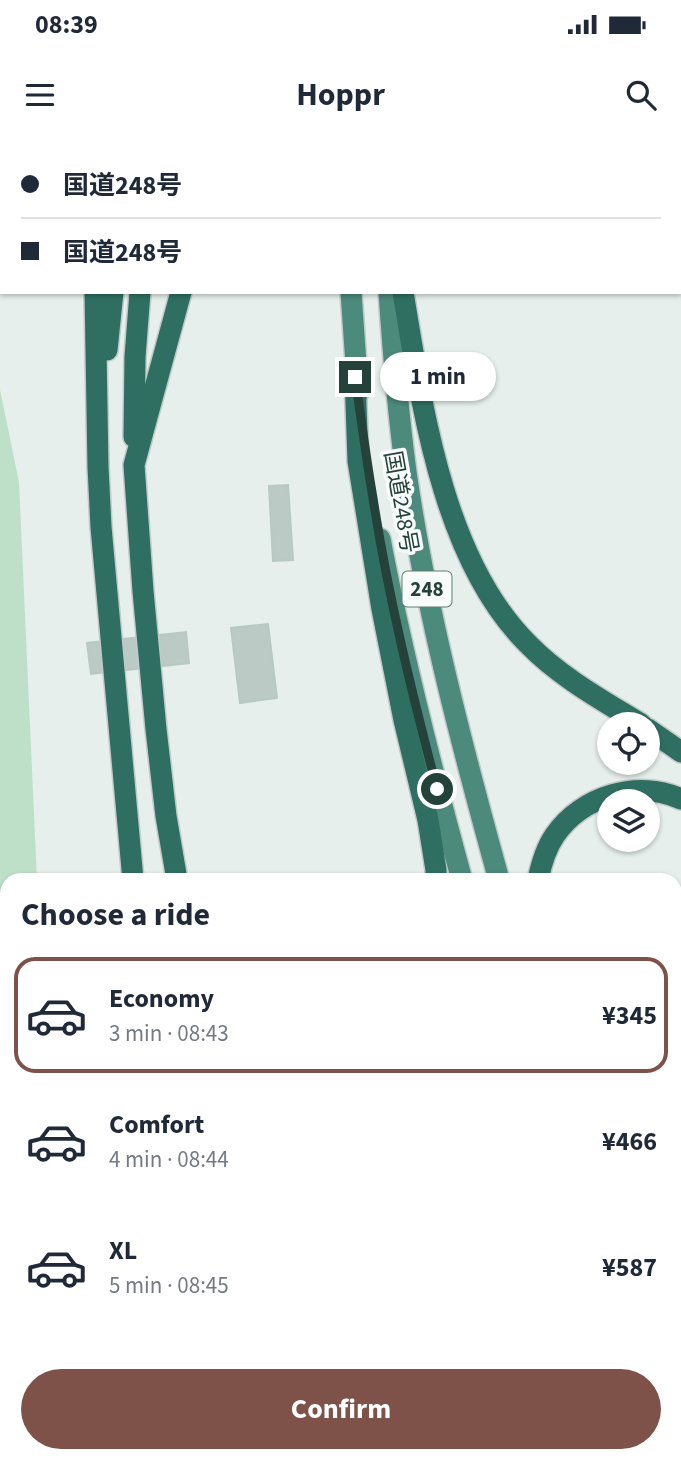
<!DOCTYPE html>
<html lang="en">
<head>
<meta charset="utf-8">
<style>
  :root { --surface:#fff; --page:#f2f2f3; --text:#1f2937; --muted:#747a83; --line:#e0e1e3; --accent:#7f5249 }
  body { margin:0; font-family:"Source Sans 3","Noto Sans JP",sans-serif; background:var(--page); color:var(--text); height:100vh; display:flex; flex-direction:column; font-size:26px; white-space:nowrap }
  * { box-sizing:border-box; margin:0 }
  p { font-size:23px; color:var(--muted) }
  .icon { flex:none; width:38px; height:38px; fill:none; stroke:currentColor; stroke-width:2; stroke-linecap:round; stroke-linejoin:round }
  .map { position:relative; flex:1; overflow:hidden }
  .details { position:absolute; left:0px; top:733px; width:682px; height:590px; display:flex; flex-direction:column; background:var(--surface); border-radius:21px 21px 0 0; box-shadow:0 2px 5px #0004 }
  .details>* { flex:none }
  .guide { position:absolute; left:0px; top:0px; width:682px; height:154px; box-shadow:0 2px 5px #0004; display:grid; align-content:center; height:154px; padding:0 21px; background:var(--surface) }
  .buttons { position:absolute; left:597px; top:572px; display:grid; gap:14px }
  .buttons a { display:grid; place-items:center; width:63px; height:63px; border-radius:50%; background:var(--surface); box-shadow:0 2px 5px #0004; font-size:35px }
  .end { position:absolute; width:32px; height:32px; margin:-16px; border:9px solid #24423a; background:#fff; box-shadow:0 0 0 4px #fff }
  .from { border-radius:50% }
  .bubble { position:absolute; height:49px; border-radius:24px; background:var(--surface); box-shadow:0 2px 5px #0004; font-size:23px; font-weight:700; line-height:49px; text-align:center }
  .guide b { display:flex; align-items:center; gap:24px; height:66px; font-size:26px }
  .guide b+b { border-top:2px solid var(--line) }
  .guide i { width:18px; height:18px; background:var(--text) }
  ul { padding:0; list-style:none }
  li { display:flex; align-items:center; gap:21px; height:116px; margin:0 14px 10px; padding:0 7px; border:4px solid transparent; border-radius:21px }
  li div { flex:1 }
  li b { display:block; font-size:26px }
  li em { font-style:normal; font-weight:700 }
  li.current { border-color:var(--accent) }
  li>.icon { width:63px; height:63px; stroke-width:1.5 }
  h2 { padding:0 21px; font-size:32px; line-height:84px }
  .button { display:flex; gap:14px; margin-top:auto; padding:14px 21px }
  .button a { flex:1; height:80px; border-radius:42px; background:var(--accent); color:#fff; font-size:28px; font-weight:700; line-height:80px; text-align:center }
  .status { display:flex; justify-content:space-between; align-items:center; height:49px; padding:0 35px; background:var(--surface); direction:ltr }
  .status svg { height:19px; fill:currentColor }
  header { display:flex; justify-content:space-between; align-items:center; height:91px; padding:0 21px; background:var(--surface); font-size:32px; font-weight:700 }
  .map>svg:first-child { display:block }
</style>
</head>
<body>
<div class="status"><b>08:39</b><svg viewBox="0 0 49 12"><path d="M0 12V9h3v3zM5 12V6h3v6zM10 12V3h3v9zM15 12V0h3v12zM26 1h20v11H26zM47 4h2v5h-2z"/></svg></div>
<header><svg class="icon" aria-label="menu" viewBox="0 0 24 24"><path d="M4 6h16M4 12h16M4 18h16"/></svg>Hoppr<svg class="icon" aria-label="search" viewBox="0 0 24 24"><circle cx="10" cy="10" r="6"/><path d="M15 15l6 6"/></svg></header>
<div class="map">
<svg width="681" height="1322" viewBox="0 0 681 1322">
  <rect width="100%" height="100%" fill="#e6efeb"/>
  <polygon fill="#bfe0c8" points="0,250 19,342 37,740 7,740 7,920 0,918"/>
  <g fill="#bbcac4" stroke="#b8c9c2" stroke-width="2">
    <polygon points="288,345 293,420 273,421 269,346"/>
    <polygon points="268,484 277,558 240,563 231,488"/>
    <polygon points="186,492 189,523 91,534 87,503"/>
  </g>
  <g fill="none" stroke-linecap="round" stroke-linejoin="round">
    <g stroke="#a8b8b2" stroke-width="24">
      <g id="minor">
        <polyline points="627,0 629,2"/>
        <polyline points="555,1316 557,1322"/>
        <polyline points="141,1322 144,1316"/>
      </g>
    </g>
    <g stroke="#c2cac8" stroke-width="24">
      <g id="trunk">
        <polyline points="343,0 343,2"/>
        <polyline points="381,0 381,2"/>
        <polyline points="351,152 358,253"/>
        <path d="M389 152C393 212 398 272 406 332 426 470 462 606 499 740"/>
        <path d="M380 399C402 514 431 627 462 740"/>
        <polyline points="625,1316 626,1322"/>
      </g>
    </g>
    <g stroke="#c2cac8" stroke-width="24">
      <g id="motorway">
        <polyline points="54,0 55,2"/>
        <polyline points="133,2 133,0"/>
        <polyline points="160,2 160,0"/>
        <polyline points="237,2 237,0"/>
        <polyline points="95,152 98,327 101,387 133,740"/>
        <path d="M403 152C422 266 443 420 528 504 560 537 602 560 641 584"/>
        <polyline points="107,210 113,152"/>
        <polyline points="355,237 358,321 382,469 404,580 428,680 436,730 436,740"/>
        <polyline points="134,297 135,217 140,152"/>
        <polyline points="648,589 681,612"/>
        <polyline points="177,740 166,676 156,589 143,451 134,325 181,152"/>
        <path d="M538 740C541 725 546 708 555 695 582 656 638 639 681 659"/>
        <polyline points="676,859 681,854"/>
        <polyline points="676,890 681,886"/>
        <polyline points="606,1316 609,1322"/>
        <polyline points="667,1316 669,1322"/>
      </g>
    </g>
    <use href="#minor" stroke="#fff" stroke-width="21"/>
    <use href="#trunk" stroke="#4c8a7c" stroke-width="21"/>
    <use href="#motorway" stroke="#2f6f62" stroke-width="21"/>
  </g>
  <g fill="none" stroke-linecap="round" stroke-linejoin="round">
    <path stroke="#24423a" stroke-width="9" d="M355 237C361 277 366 318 373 358 388 456 412 553 437 649"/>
  </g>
  <g text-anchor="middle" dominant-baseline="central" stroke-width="7" stroke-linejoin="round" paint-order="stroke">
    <rect fill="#f7fbf9" stroke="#637a73" stroke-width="2" x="402.5" y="431.5" width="49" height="35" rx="5"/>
    <g font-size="21" font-weight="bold" fill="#24423a">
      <text x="427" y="449">248</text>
    </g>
    <g font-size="23" fill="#24423a" stroke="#f7fbf9">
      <text transform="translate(401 362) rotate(80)">国道248号</text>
    </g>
  </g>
</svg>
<div class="buttons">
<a><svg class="icon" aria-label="locate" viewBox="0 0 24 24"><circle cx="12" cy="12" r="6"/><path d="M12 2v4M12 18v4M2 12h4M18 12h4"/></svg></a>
<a><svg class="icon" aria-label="layers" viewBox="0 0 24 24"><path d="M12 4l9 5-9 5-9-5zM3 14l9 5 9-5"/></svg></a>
</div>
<i class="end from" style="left:437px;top:649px"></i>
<i class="end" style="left:355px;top:237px"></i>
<div class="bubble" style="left:380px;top:212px;width:116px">1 min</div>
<div class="guide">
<b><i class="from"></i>国道248号</b>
<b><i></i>国道248号</b>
</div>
<section class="details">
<h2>Choose a ride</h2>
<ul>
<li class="current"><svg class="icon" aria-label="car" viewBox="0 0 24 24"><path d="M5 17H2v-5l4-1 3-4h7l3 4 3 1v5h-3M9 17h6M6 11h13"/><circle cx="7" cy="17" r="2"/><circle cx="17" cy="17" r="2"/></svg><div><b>Economy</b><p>3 min · 08:43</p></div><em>¥345</em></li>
<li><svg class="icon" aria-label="car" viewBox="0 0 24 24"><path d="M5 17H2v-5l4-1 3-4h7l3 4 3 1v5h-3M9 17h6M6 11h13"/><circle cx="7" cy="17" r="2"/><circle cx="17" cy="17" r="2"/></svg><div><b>Comfort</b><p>4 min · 08:44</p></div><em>¥466</em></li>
<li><svg class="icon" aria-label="car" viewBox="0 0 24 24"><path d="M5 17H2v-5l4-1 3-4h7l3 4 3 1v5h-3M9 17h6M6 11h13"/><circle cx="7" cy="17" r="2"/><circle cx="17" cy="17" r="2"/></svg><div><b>XL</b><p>5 min · 08:45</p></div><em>¥587</em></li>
</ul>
<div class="button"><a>Confirm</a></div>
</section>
</div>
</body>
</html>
